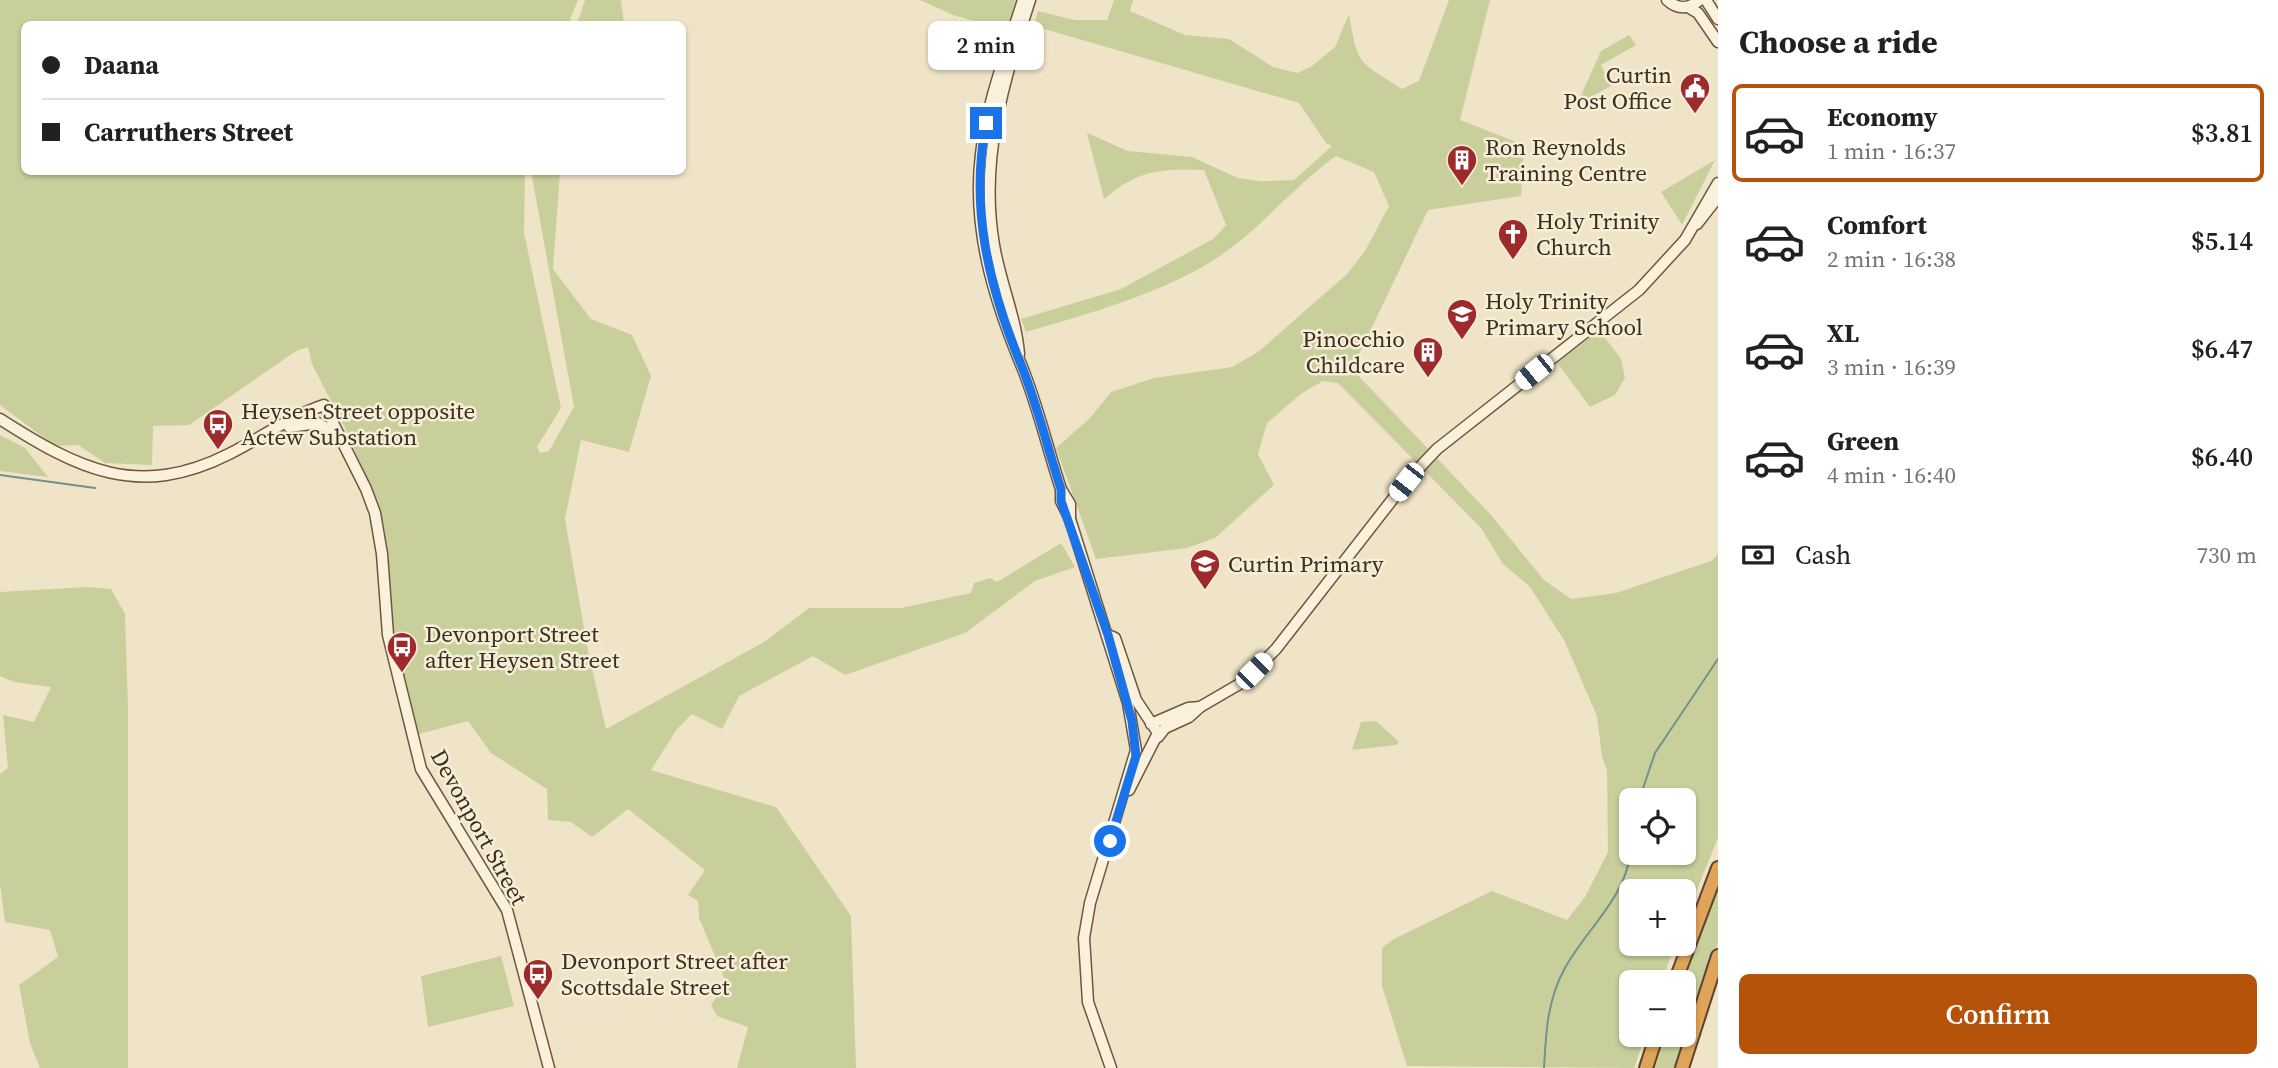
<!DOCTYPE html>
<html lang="en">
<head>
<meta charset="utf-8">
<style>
  :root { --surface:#fff; --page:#f6f6f6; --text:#202124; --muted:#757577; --line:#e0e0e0; --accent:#b45309 }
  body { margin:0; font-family:"Source Serif 4",serif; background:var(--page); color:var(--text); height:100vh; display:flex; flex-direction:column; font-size:26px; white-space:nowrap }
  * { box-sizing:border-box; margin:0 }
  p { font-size:23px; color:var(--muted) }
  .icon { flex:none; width:38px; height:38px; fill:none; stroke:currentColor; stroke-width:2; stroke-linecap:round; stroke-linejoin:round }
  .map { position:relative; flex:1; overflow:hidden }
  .details { display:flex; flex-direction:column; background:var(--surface); width:560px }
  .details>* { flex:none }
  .hud { position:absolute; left:21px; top:21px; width:665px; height:154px; border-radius:10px; box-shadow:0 2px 5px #0004; display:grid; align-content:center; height:154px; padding:0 21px; background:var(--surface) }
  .buttons { position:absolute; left:1619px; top:788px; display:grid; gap:14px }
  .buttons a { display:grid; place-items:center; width:77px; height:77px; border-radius:10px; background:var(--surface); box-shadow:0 2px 5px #0004; font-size:35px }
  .end { position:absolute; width:32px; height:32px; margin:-16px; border:9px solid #1a73e8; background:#fff; box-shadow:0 0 0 4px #fff }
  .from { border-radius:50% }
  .bubble { position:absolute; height:49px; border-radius:10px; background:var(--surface); box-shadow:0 2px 5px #0004; font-size:23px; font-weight:600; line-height:49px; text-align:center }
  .car { position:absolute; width:21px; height:42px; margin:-21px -10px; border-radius:9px; box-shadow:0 0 5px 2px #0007; background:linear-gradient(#fff 24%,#345 0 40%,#fff 0 76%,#345 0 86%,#fff 0) }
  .hud b { display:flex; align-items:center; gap:24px; height:66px; font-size:26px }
  .hud b+b { border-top:2px solid var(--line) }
  .hud i { width:18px; height:18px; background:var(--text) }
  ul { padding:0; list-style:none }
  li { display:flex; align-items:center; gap:21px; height:98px; margin:0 14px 10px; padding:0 7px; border:4px solid transparent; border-radius:10px }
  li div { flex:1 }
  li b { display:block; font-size:26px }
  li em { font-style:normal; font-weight:600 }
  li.on { border-color:var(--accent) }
  li>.icon { width:63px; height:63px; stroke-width:1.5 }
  h2 { padding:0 21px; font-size:32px; line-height:84px }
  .pay { display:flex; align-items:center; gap:18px; height:77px; padding:0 21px; font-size:26px }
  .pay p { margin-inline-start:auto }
  .action { display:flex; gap:14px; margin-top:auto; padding:14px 21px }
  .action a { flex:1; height:80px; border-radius:10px; background:var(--accent); color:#fff; font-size:28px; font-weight:600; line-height:80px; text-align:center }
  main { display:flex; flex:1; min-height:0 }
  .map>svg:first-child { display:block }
</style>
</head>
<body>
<main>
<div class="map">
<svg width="1718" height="1068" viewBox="0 0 1718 1068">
  <rect width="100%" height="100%" fill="#f0e4c8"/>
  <g fill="#c9cf9b" fill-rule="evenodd">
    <polygon points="0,0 578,0 568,24 24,24 24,172 525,172 524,233 561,408 537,447 540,453 549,451 574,407 532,177 533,172 560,172 553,269 591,319 632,335 651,376 629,452 581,440 565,519 588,651 606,729 764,642 809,608 901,608 971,593 974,583 990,578 997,582 1061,543 1075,567 1035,581 965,633 845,675 813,656 739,696 722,729 692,714 677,729 651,770 776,807 851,916 856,1068 737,1068 748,1027 717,1016 711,1005 726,982 699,918 698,901 688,895 705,870 628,809 592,837 571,822 548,820 547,789 491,753 468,721 415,735 396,658 388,551 381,511 346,430 312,364 308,347 296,351 189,425 153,426 152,465 105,463 78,445 55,446 0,405"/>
    <polygon points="585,0 621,0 624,24 577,24"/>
    <polygon points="920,0 1016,0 1007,30 953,15"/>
    <path d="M1114 0H1133L1130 11 1185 35 1229 39 1273 67 1297 73 1311 67 1335 47 1349 14C1358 67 1358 60 1402 89L1419 81 1449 0H1490L1460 120 1524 145 1521 196 1428 210 1352 369 1491 515 1544 580 1571 599 1616 593 1711 561 1718 554V838L1684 921V891H1631V943H1675L1662 982H1631V1034H1646L1634 1068 1407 1066 1382 986V948L1392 940 1492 891 1567 920 1585 897 1608 852 1607 770 1602 757 1597 716 1564 640 1530 587 1503 564 1481 528 1338 383 1323 381 1302 393 1267 423 1258 454 1274 485 1215 538 1187 548 1096 559 1056 448 1090 418 1111 392 1154 378 1232 367 1258 352 1347 274 1365 251 1389 206 1374 172 1336 156C1298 183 1269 219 1232 247 1179 289 1091 313 1026 332L1021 319 1121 289 1213 239 1226 225 1204 170C1159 169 1140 169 1104 199L1087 133 1128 151 1192 157 1238 178 1259 181 1294 180 1332 146 1326 143 1299 103 1034 26 1038 11 1074 20H1107ZM1631 800H1684V852H1631Z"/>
    <polygon points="1629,35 1636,45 1601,65 1611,86 1577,104 1601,51"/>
    <polygon points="1715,160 1682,225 1661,192"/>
    <polygon points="1597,327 1621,359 1625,378 1615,395 1590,407 1556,361"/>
    <polygon points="0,435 25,448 48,477 0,471"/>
    <polygon points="87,587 111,589 125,614 128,707 128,1068 40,1068 30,1043 19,985 58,957 50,930 5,922 0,884 0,774 8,768 3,715 34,722 51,687 14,682 0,676 0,592"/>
    <polygon points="1376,721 1398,741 1397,745 1352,750 1361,722"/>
    <polygon points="1718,877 1718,943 1677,1068 1649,1068 1661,1034 1684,1034 1684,982 1679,982"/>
    <polygon points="501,956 514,1006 428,1027 421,976"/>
  </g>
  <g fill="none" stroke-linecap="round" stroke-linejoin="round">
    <g stroke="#6f938a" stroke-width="2">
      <polyline points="0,475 95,488"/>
      <polyline points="1639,800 1655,753 1718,659"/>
      <path d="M1544 1068C1546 1033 1547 1000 1565 968 1587 928 1624 900 1631 852"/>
    </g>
    <g stroke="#6f573f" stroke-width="13">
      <g id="secondary">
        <path d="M1023 0C1007 51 987 101 981 154 972 227 993 296 1020 362 1037 402 1047 447 1061 489L1070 504V519"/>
        <path d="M1667 0C1678 10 1689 9 1700 0"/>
        <polyline points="1706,0 1718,19"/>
        <polyline points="1688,7 1698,13 1718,42"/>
        <polyline points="1697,224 1718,197"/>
        <path d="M1019 354C1016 317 1000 282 994 245 979 159 1004 81 1030 0"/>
        <path d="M0 419C78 469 138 500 229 454 261 438 291 416 324 405L366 489 375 513 382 554 388 635 421 769 507 910 549 1068"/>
        <polyline points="289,427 318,423 336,434"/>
        <polyline points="1061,489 1061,501 1070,519 1128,703 1136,750 1090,903 1084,938 1088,1002 1111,1068"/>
        <polyline points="1108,635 1115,638 1136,700 1158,733 1129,790"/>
        <polyline points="1151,724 1188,708 1200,707"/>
        <polyline points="1158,737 1165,728 1189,717 1200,707 1243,682 1276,649 1406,482 1437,449 1639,290 1685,240 1718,183"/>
      </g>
    </g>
    <g stroke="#5b4430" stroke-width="16">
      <g id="motorway">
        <polyline points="1675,982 1718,868"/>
        <polyline points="1646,1068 1657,1034"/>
        <polyline points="1682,1068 1718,956"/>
      </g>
    </g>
    <use href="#secondary" stroke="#faf1dc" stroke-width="10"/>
    <use href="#motorway" stroke="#e0a458" stroke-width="12"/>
  </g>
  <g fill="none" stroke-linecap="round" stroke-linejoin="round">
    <path stroke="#1a73e8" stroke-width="9" d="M986 123C970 207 988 284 1020 362 1037 403 1047 447 1061 489V501L1108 635 1132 721 1136 756 1110 841"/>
  </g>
  <defs>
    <g id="civic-pin" transform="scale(1.575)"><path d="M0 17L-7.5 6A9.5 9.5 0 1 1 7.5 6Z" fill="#9e2a2b" stroke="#f7eed8"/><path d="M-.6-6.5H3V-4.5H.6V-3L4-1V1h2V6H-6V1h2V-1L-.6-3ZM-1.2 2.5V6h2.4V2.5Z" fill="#fff"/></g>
    <g id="building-pin" transform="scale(1.575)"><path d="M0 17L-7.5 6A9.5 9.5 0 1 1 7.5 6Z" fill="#9e2a2b" stroke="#f7eed8"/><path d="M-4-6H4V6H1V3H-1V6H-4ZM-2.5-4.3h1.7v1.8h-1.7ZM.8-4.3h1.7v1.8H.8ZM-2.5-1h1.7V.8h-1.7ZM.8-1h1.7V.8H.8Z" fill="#fff"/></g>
    <g id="church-pin" transform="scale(1.575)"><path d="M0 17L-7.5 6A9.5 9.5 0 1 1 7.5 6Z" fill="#9e2a2b" stroke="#f7eed8"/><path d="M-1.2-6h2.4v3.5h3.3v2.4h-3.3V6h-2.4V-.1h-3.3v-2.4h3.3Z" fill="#fff"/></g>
    <g id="school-pin" transform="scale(1.575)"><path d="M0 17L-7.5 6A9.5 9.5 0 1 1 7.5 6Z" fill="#9e2a2b" stroke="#f7eed8"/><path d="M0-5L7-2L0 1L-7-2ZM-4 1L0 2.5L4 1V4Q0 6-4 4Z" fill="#fff"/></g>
    <g id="bus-pin" transform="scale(1.575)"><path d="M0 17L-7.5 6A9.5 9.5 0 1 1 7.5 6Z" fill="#9e2a2b" stroke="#f7eed8"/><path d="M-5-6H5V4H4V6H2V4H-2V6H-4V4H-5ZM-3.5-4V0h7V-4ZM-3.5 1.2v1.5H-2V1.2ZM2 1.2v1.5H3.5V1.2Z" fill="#fff"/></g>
  </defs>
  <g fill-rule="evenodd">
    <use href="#civic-pin" x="1695" y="88"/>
    <use href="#building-pin" x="1462" y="160"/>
    <use href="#church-pin" x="1513" y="234"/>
    <use href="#school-pin" x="1462" y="314"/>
    <use href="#building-pin" x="1428" y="352"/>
    <use href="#bus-pin" x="218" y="424"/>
    <use href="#school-pin" x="1205" y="564"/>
    <use href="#bus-pin" x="402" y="647"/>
    <use href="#bus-pin" x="538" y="974"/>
  </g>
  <g text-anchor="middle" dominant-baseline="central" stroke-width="5" stroke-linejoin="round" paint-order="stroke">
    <g font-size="23" fill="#3d2e20" stroke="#f7eed8" text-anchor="start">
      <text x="1672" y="75" text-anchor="end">Curtin<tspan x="1672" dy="26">Post Office</tspan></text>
      <text x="1485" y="147">Ron Reynolds<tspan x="1485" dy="26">Training Centre</tspan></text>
      <text x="1536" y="221">Holy Trinity<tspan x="1536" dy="26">Church</tspan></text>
      <text x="1485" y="301">Holy Trinity<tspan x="1485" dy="26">Primary School</tspan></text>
      <text x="1405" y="339" text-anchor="end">Pinocchio<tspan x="1405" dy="26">Childcare</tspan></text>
      <text x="241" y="411">Heysen Street opposite<tspan x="241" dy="26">Actew Substation</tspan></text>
      <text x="1228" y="564">Curtin Primary</text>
      <text x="425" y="634">Devonport Street<tspan x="425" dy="26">after Heysen Street</tspan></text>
      <text x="561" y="961">Devonport Street after<tspan x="561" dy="26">Scottsdale Street</tspan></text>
    </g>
    <g font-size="23" fill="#3d2e20" stroke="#f7eed8">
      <text transform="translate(479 827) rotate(61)">Devonport Street</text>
    </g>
  </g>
</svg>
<div class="buttons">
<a><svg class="icon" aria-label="locate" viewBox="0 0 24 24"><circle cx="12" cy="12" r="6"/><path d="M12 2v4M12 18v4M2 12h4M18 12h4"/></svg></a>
<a>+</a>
<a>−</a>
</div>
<i class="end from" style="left:1110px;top:841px"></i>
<i class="end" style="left:986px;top:123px"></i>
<div class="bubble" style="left:928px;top:21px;width:116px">2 min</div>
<i class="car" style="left:1534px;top:372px;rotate:231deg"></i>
<i class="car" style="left:1406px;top:482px;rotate:218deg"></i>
<i class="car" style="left:1254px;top:671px;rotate:45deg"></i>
<div class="hud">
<b><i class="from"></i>Daana</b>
<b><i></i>Carruthers Street</b>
</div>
</div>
<section class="details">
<h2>Choose a ride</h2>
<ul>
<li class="on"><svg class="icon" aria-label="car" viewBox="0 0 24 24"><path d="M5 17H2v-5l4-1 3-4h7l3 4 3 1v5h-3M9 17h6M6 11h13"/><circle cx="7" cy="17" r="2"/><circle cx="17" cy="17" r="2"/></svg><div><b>Economy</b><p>1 min · 16:37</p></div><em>$3.81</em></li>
<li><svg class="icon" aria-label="car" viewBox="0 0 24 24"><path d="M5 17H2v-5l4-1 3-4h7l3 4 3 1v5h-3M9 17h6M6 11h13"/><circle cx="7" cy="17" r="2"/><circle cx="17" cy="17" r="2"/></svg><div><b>Comfort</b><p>2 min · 16:38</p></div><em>$5.14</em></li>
<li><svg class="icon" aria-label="car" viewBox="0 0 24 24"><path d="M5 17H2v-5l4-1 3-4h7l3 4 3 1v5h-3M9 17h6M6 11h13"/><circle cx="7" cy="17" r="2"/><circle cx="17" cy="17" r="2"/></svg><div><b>XL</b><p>3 min · 16:39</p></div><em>$6.47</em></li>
<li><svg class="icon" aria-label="car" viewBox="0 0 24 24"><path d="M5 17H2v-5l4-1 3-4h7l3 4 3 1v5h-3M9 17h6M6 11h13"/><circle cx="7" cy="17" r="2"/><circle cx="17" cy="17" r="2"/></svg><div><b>Green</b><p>4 min · 16:40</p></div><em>$6.40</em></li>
</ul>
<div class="pay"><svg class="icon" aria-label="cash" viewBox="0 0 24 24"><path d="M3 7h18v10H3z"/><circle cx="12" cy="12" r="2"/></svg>Cash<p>730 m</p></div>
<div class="action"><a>Confirm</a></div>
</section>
</main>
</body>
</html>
